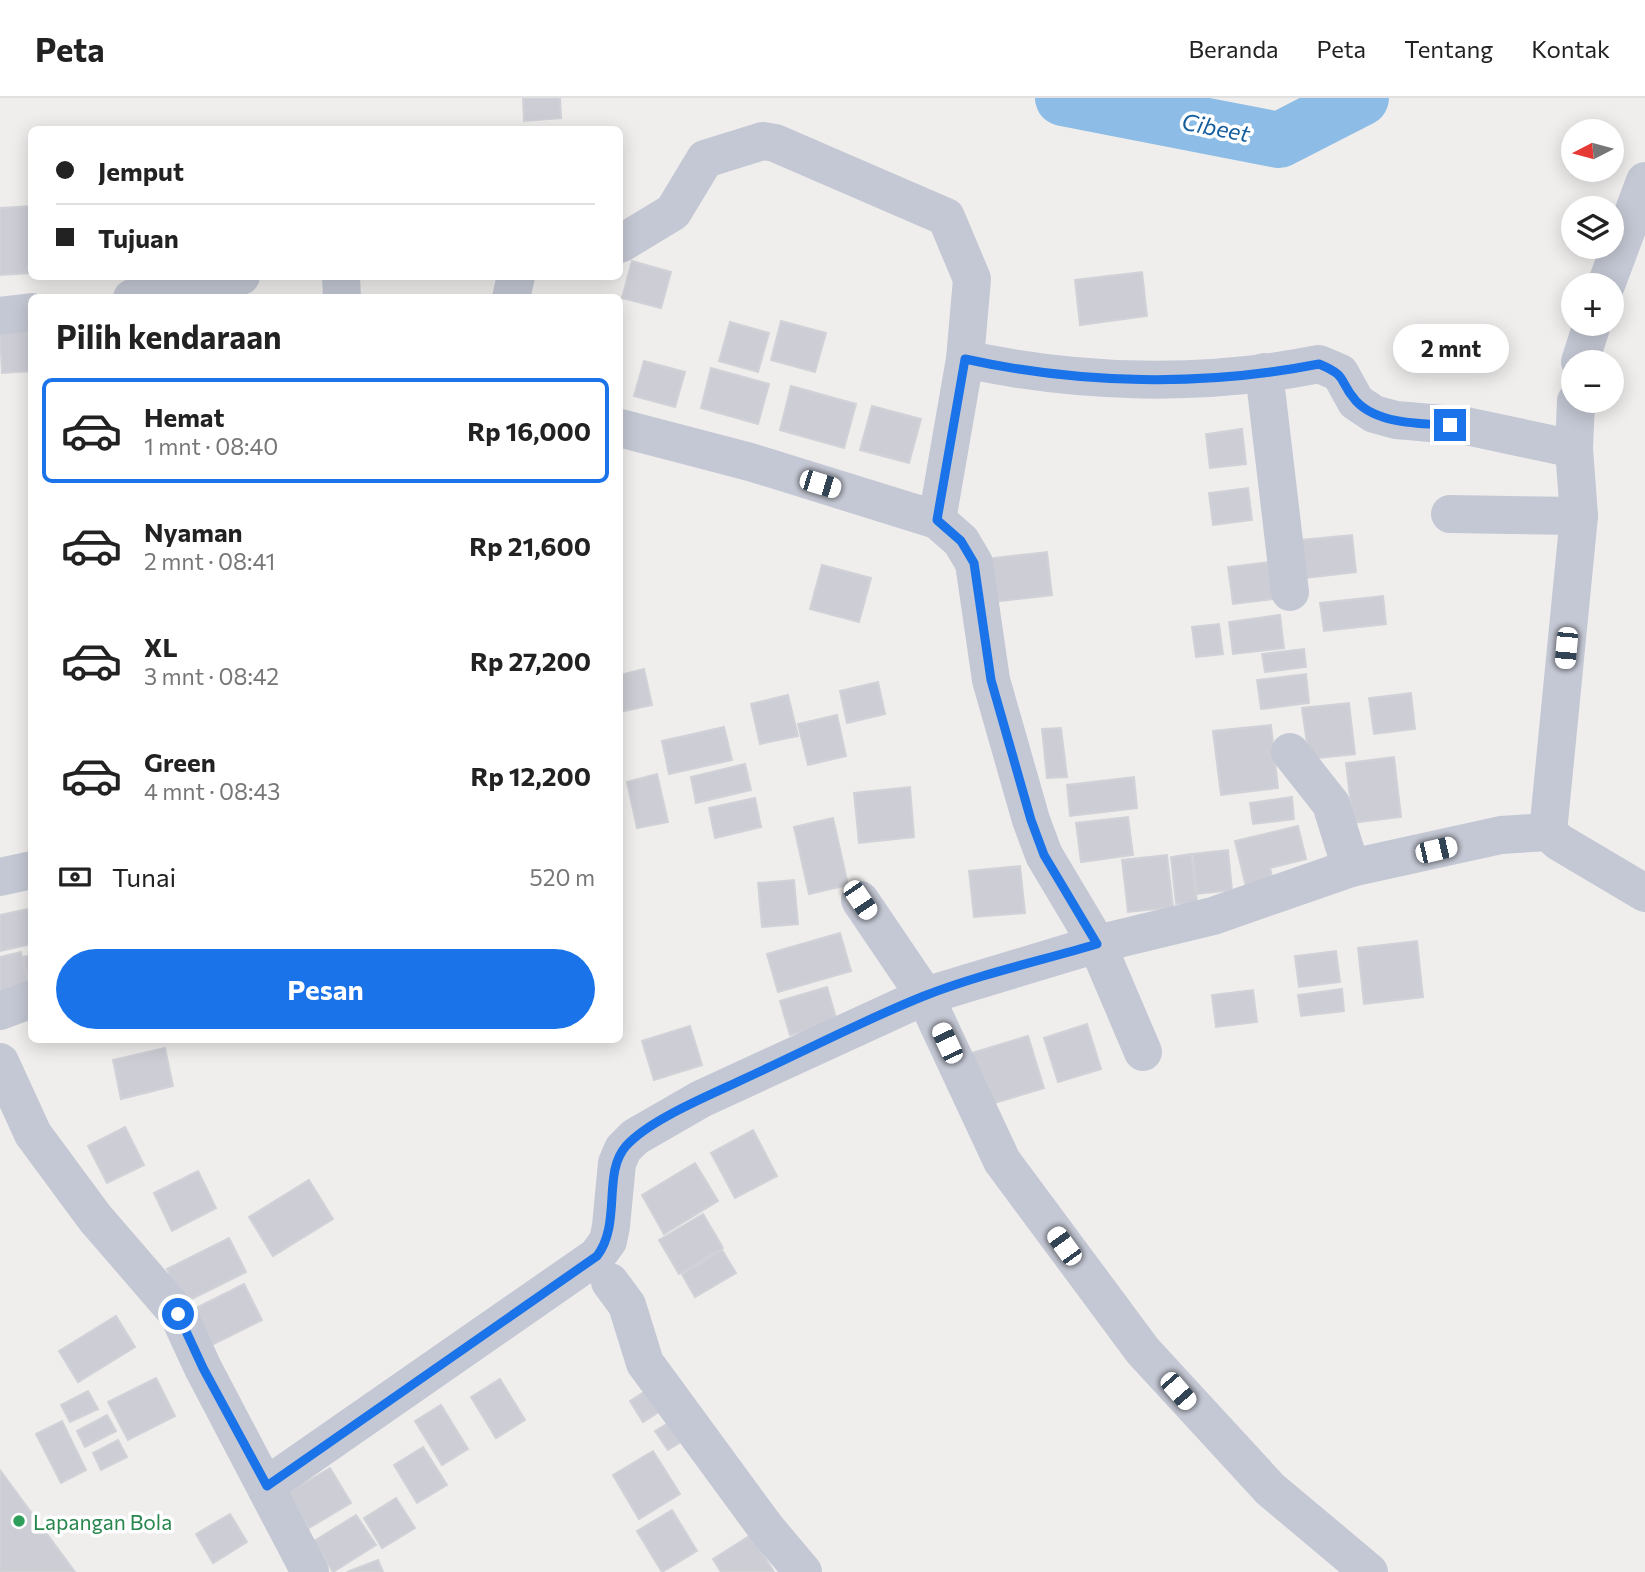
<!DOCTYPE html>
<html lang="id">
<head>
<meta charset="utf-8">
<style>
  :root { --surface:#fff; --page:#f2f2f2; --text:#222; --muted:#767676; --line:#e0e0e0; --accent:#1a73e8 }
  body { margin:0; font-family:Commissioner,sans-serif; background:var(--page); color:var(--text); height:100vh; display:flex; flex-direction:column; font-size:26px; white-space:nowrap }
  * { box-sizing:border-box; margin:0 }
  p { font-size:23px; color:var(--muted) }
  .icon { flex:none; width:38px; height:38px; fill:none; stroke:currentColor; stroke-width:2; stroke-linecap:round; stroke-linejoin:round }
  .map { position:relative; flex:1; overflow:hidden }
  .side { position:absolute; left:28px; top:196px; width:595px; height:749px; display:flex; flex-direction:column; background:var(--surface); border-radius:10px; box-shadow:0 4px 18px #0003 }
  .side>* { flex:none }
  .top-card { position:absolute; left:28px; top:28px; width:595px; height:154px; border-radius:10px; box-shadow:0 4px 18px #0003; display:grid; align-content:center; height:154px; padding:0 28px; background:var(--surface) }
  .needle { width:46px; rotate:264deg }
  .buttons { position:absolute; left:1561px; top:21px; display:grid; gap:14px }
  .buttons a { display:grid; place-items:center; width:63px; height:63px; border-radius:50%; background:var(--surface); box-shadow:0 4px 18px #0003; font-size:35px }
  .end { position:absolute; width:32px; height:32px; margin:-16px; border:9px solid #1a73e8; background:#fff; box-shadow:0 0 0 4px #fff }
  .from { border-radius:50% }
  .bubble { position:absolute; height:49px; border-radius:24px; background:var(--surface); box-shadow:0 4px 18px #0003; font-size:23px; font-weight:700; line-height:49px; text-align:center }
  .car { position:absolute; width:21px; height:42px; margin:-21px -10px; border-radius:9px; box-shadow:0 0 5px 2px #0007; background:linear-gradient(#fff 24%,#345 0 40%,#fff 0 76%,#345 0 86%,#fff 0) }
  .top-card b { display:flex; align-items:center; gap:24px; height:66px; font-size:26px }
  .top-card b+b { border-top:2px solid var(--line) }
  .top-card i { width:18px; height:18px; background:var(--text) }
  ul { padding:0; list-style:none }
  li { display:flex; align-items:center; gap:21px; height:105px; margin:0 14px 10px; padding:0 14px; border:4px solid transparent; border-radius:10px }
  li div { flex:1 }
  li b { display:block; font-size:26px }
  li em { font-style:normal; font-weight:700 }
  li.current { border-color:var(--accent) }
  li>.icon { width:63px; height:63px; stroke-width:1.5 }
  h2 { padding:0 28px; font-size:32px; line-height:84px }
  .pay { display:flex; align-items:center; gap:18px; height:77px; padding:0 28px; font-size:26px }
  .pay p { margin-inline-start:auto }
  .action { display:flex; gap:14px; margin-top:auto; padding:14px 28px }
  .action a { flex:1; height:80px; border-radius:42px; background:var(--accent); color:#fff; font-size:28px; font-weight:700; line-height:80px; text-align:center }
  header { display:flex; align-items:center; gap:42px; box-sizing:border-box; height:98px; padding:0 35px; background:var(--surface); border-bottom:2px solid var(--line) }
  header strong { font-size:33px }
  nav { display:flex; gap:38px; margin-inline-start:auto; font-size:24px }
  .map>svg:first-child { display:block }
</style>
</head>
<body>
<header>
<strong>Peta</strong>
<nav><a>Beranda</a><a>Peta</a><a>Tentang</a><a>Kontak</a></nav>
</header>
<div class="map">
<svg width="1645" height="1474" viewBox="0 0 1645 1474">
  <rect width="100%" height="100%" fill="#f0eeed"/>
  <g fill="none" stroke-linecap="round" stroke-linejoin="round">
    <polyline stroke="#8dbce6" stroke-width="56" points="1063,0 1279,42 1361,0"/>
  </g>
  <g fill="#cdced5" stroke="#d1d2d8" stroke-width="2">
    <polygon points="523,0 560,0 561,20 524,23"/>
    <polygon points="32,108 32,175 0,177 0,110"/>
    <polygon points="632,163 671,174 661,210 622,200"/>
    <polygon points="1142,174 1147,218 1080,227 1075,182"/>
    <polygon points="781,223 826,235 815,274 771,262"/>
    <polygon points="730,224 769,235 758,274 719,263"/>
    <polygon points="32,230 32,273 2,275 0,233"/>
    <polygon points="644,263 685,274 675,309 634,298"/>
    <polygon points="711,270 769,286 758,326 701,310"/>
    <polygon points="791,288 856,306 844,350 780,332"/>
    <polygon points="872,308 921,321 909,365 860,352"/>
    <polygon points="1242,331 1246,366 1210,370 1206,336"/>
    <polygon points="1248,390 1252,422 1213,427 1209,395"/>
    <polygon points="1352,437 1356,474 1306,480 1301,442"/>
    <polygon points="1047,454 1052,497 992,504 986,461"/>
    <polygon points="1269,464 1273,501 1233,506 1228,469"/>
    <polygon points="822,467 871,480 859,524 810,511"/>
    <polygon points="1383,498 1386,526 1324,533 1320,505"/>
    <polygon points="1280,517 1284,550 1233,556 1229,524"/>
    <polygon points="1219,526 1223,556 1196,559 1192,529"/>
    <polygon points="1304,551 1306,569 1265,574 1262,556"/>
    <polygon points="644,571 652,607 620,614 620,577"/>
    <polygon points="1306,576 1309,605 1261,611 1257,582"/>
    <polygon points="878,584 885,616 847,625 840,593"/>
    <polygon points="1411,595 1415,631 1374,636 1369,600"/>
    <polygon points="788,597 798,638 760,646 751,606"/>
    <polygon points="1349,605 1355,656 1309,661 1302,610"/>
    <polygon points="837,617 846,658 808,667 798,626"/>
    <polygon points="1271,627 1278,690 1221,697 1213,633"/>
    <polygon points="724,629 732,662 669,676 662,643"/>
    <polygon points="1061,630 1067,679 1047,680 1042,631"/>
    <polygon points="1394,659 1401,719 1353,725 1346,665"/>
    <polygon points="745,666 751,692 696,705 691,679"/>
    <polygon points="657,676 668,724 637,730 627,684"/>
    <polygon points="1134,679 1137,710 1070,718 1067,687"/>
    <polygon points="910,689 914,739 859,745 854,695"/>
    <polygon points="1292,699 1294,721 1253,726 1250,705"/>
    <polygon points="755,700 761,729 715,740 709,710"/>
    <polygon points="1128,719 1133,757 1081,764 1076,725"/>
    <polygon points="833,720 848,787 809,796 794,729"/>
    <polygon points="1298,728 1306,761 1270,770 1274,787 1247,793 1235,743"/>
    <polygon points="1228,752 1232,792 1197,796 1193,756"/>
    <polygon points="1191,756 1197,804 1176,806 1171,759"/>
    <polygon points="1167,757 1173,809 1128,814 1122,762"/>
    <polygon points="1020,768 1025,815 974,819 969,773"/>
    <polygon points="794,782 798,826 762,829 758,785"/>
    <polygon points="28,811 32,846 0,853 0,817"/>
    <polygon points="840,835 851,873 778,894 767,856"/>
    <polygon points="1417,843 1423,899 1364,906 1358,850"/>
    <polygon points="1336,853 1340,884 1299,889 1295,858"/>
    <polygon points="21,854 29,889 0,896 0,859"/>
    <polygon points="32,857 32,885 29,885 23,859"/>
    <polygon points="827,889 837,923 790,937 780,903"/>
    <polygon points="1342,891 1344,913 1301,918 1298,897"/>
    <polygon points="1253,892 1257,924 1216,929 1212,897"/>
    <polygon points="1087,926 1101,971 1058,984 1044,940"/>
    <polygon points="690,928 702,967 654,982 642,943"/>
    <polygon points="1028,938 1044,990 981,1009 965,957"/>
    <polygon points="165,950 173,988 121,1001 113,962"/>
    <polygon points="125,1029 144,1067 107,1085 88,1048"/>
    <polygon points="753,1032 777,1078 735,1100 711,1055"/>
    <polygon points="695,1065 718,1103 664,1136 642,1097"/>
    <polygon points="198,1073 216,1110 172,1133 154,1095"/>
    <polygon points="309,1082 333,1121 273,1158 249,1119"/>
    <polygon points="703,1116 723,1150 679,1176 659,1142"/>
    <polygon points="229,1140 246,1174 184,1205 167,1171"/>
    <polygon points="722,1152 736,1175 695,1199 682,1176"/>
    <polygon points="244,1186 262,1222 208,1249 190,1213"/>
    <polygon points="116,1218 135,1249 78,1284 59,1253"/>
    <polygon points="156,1280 175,1318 128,1342 108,1304"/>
    <polygon points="500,1281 525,1322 496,1340 471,1299"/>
    <polygon points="655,1287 668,1308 643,1324 630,1303"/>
    <polygon points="88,1293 98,1311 70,1324 61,1307"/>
    <polygon points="441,1307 468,1351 442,1367 415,1323"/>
    <polygon points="107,1317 116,1333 85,1349 77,1333"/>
    <polygon points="680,1318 692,1337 668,1352 655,1333"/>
    <polygon points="62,1323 86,1372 61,1385 36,1336"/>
    <polygon points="118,1342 127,1359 101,1372 93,1355"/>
    <polygon points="423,1349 447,1387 417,1405 394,1367"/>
    <polygon points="653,1353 680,1396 639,1421 613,1377"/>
    <polygon points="330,1370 351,1405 309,1430 288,1395"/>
    <polygon points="0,1372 75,1474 0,1474"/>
    <polygon points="396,1400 415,1430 382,1450 364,1420"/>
    <polygon points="672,1412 697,1453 662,1474 637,1433"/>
    <polygon points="230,1416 247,1444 213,1465 196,1436"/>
    <polygon points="356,1417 376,1447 333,1474 314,1443"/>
    <polygon points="751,1437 774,1474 721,1474 713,1461"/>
    <polygon points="378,1462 383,1474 347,1474"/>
  </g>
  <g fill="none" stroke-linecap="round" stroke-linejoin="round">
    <g stroke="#c4c8d4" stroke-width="38">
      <path d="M620 146 673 114 705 61 763 43 775 45 946 119 972 181 965 261C1079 286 1203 289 1319 266L1340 275 1356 304 1374 316 1396 322 1466 328 1574 351"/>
      <polyline points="341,178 342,200"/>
      <polyline points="1606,187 1645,83"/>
      <polyline points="132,200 241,178"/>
      <polyline points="511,200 516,178"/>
      <polyline points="0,218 32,214"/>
      <polyline points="1580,264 1592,226"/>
      <polyline points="1264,274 1290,494"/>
      <polyline points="620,330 750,364 937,422 961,443 974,465 991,582 1031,722 1044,757 1097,846 1143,954"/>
      <polyline points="1450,416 1579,418"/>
      <polyline points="937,422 965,261"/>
      <polyline points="1290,654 1331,706 1351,770"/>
      <polyline points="1548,734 1579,418 1574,351 1576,303"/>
      <polyline points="0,779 32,772"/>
      <polyline points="860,802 925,898 1002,1063 1143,1253 1270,1391 1369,1474"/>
      <polyline points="0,913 32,901"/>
      <polyline points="0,964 33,1036 95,1120 178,1216 203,1270 310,1474"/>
      <polyline points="610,1184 627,1207 645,1265 766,1430 803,1474"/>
      <polyline points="266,1388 597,1158 608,1143 611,1128 617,1065 623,1051 635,1039 701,1001 925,898 1097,846 1213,818 1351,770 1501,737 1548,734 1559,744 1645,795"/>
    </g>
  </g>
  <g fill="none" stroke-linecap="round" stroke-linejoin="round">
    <path stroke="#1a73e8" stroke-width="9" d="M178 1216 203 1270 267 1388 597 1158C622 1125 602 1075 626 1048 650 1021 713 996 746 980 805 953 864 922 924 898 980 876 1040 863 1097 846L1044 757 1031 722 991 582 974 465 961 443 937 422 965 261C1079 286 1203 289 1319 266 1350 279 1337 282 1356 303 1377 326 1421 326 1450 327"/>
  </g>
  <circle fill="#2e9e5b" stroke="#fff" stroke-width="2.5" cx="19" cy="1423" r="7"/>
  <g text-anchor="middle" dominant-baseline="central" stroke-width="7" stroke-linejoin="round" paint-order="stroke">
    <g font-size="21" fill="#27864d" stroke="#fff" text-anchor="start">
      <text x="33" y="1423">Lapangan Bola</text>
    </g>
    <g font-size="23" font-style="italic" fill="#155e9e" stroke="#fff">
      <text transform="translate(1216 29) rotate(11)">Cibeet</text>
    </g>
  </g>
</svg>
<div class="buttons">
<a><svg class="needle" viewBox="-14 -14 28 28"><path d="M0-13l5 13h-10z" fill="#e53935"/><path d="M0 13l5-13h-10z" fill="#767676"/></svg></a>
<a><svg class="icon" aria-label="layers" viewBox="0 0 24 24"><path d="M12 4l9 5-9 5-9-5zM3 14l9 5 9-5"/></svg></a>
<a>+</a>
<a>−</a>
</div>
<i class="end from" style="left:178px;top:1216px"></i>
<i class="end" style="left:1450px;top:327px"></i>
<div class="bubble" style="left:1393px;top:226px;width:116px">2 mnt</div>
<i class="car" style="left:820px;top:386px;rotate:107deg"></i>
<i class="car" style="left:1566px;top:550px;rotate:185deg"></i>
<i class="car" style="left:1436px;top:752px;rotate:77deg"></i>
<i class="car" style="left:860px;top:802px;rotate:146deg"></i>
<i class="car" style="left:947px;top:945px;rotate:335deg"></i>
<i class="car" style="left:1064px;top:1148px;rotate:324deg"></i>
<i class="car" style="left:1178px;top:1293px;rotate:139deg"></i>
<div class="top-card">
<b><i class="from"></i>Jemput</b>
<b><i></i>Tujuan</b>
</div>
<section class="side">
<h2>Pilih kendaraan</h2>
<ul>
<li class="current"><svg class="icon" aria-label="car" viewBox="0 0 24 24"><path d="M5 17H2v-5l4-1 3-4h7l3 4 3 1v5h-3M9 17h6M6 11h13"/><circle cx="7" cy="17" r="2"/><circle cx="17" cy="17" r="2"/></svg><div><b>Hemat</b><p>1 mnt · 08:40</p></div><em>Rp 16,000</em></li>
<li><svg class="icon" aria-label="car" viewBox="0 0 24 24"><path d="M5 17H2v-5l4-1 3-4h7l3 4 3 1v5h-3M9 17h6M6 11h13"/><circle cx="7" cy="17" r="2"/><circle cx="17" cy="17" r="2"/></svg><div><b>Nyaman</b><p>2 mnt · 08:41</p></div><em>Rp 21,600</em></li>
<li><svg class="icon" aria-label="car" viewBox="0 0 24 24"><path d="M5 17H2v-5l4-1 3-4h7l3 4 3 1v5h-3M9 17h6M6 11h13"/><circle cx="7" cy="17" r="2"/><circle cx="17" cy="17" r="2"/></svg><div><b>XL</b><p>3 mnt · 08:42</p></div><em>Rp 27,200</em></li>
<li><svg class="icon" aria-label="car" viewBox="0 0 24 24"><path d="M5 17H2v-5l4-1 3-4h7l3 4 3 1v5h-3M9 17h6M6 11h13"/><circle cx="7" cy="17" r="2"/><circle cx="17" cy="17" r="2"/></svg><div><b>Green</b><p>4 mnt · 08:43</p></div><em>Rp 12,200</em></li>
</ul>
<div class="pay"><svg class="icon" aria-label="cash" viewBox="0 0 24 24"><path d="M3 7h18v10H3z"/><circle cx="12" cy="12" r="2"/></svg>Tunai<p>520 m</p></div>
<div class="action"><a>Pesan</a></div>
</section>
</div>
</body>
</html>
